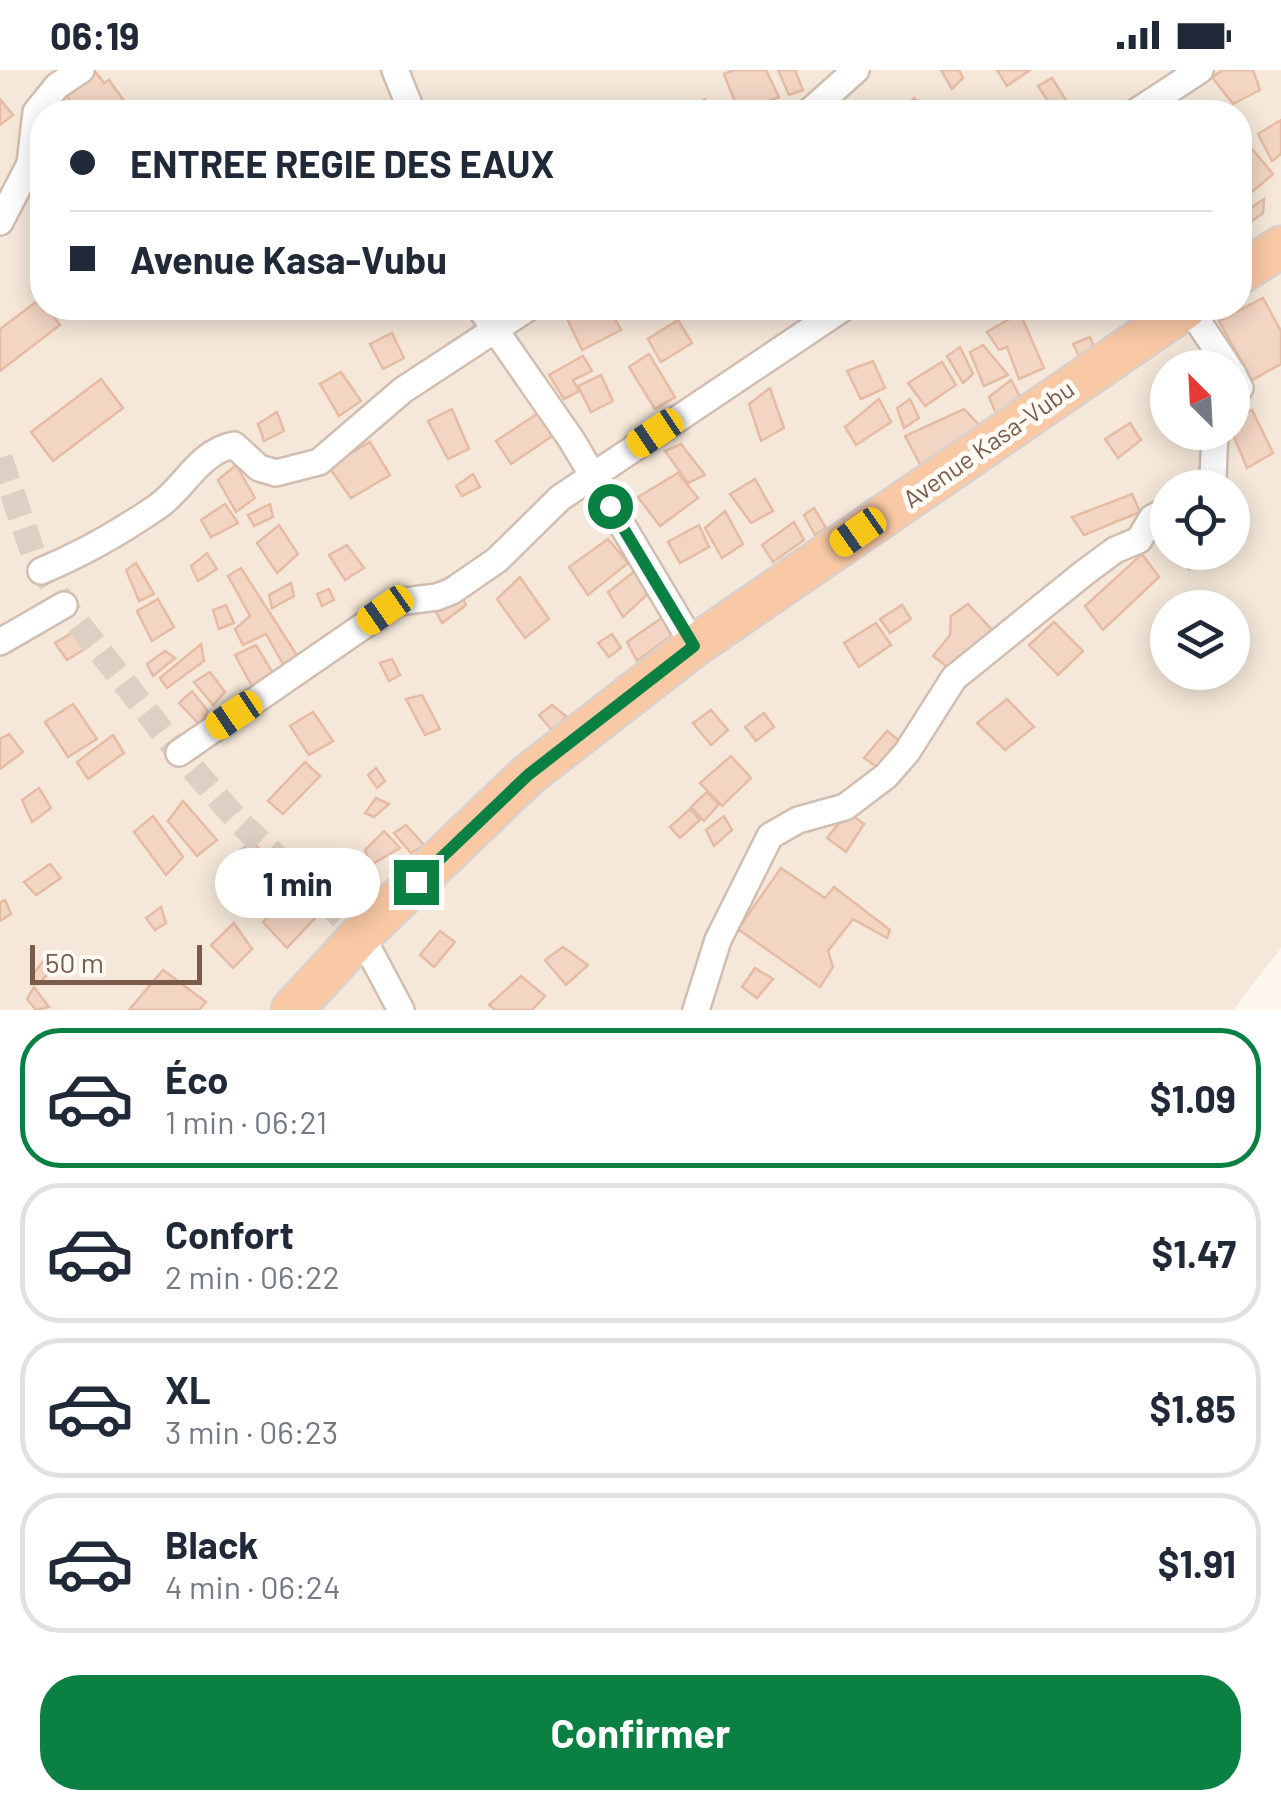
<!DOCTYPE html>
<html lang="fr">
<head>
<meta charset="utf-8">
<style>
  :root { --surface:#fff; --page:#f6f6f7; --text:#1f2937; --muted:#747a83; --line:#e0e1e3; --accent:#0b8043 }
  body { margin:0; font-family:Barlow,sans-serif; background:var(--page); color:var(--text); height:100vh; display:flex; flex-direction:column; font-size:38px; white-space:nowrap }
  * { box-sizing:border-box; margin:0 }
  p { font-size:32px; color:var(--muted) }
  .icon { flex:none; width:55px; height:55px; fill:none; stroke:currentColor; stroke-width:2; stroke-linecap:round; stroke-linejoin:round }
  .map { position:relative; height:940px; overflow:hidden }
  .panel { display:flex; flex-direction:column; background:var(--surface); flex:1 }
  .panel>* { flex:none }
  .top-card { position:absolute; left:30px; top:30px; width:1222px; height:220px; border-radius:40px; box-shadow:0 5px 25px #0003; display:grid; align-content:center; height:220px; padding:0 40px; background:var(--surface) }
  .needle { width:65px; rotate:336deg }
  .fabs { position:absolute; left:1150px; top:280px; display:grid; gap:20px }
  .fabs a { display:grid; place-items:center; width:100px; height:100px; border-radius:50%; background:var(--surface); box-shadow:0 5px 25px #0003; font-size:50px }
  .scale { position:absolute; left:30px; bottom:25px; width:172px; box-sizing:border-box; padding-left:10px; border:5px solid #7a5c4d; border-top:0; font-size:28px; line-height:35px; white-space:nowrap; color:#7a5c4d; -webkit-text-stroke:8px #fffaf3; paint-order:stroke }
  .end { position:absolute; width:45px; height:45px; margin:-22px; border:12px solid #0b8043; background:#fff; box-shadow:0 0 0 5px #fff }
  .from { border-radius:50% }
  .bubble { position:absolute; height:70px; border-radius:35px; background:var(--surface); box-shadow:0 5px 25px #0003; font-size:32px; font-weight:700; line-height:70px; text-align:center }
  .car { position:absolute; width:30px; height:60px; margin:-30px -15px; border-radius:12px; box-shadow:0 0 8px 2px #0007; background:linear-gradient(#f5c518 24%,#345 0 40%,#f5c518 0 76%,#345 0 86%,#f5c518 0) }
  .top-card b { display:flex; align-items:center; gap:35px; height:95px; font-size:38px }
  .top-card b+b { border-top:2px solid var(--line) }
  .top-card i { width:25px; height:25px; background:var(--text) }
  ul { padding:18px 0 0; list-style:none }
  li { display:flex; align-items:center; gap:30px; height:140px; margin:0 20px 15px; padding:0 20px; border:5px solid var(--line); border-radius:40px }
  li div { flex:1 }
  li b { display:block; font-size:38px }
  li em { font-style:normal; font-weight:700 }
  li.active { border-color:var(--accent) }
  li>.icon { width:90px; height:90px; stroke-width:1.5 }
  .action { display:flex; gap:20px; margin-top:auto; padding:20px 40px }
  .action a { flex:1; height:115px; border-radius:40px; background:var(--accent); color:#fff; font-size:40px; font-weight:700; line-height:115px; text-align:center }
  .status { display:flex; justify-content:space-between; align-items:center; height:70px; padding:0 50px; background:var(--surface); direction:ltr }
  .status svg { height:28px; fill:currentColor }
  .map>svg:first-child { display:block }
</style>
</head>
<body>
<div class="status"><b>06:19</b><svg viewBox="0 0 49 12"><path d="M0 12V9h3v3zM5 12V6h3v6zM10 12V3h3v9zM15 12V0h3v12zM26 1h20v11H26zM47 4h2v5h-2z"/></svg></div>
<div class="map">
<svg width="1281" height="940" viewBox="0 0 1281 940">
  <rect width="100%" height="100%" fill="#fdf6ec"/>
  <path fill="#f5e8da" fill-rule="evenodd" d="M0 0H1281V878L1233 940H0ZM42 42H1240V238H42ZM1168 298H1232V362H1168ZM1168 418H1232V482H1168ZM1168 538H1232V602H1168Z"/>
  <g fill="#f3d5c3" stroke="#e6bba3" stroke-width="2.5">
    <polygon points="88,0 94,0 104,13 109,10 132,42 72,42 68,38 73,35 62,19"/>
    <polygon points="734,0 766,0 779,27 739,42 724,4"/>
    <polygon points="778,0 795,0 803,20 789,25"/>
    <polygon points="941,0 959,0 963,8 952,19"/>
    <polygon points="997,0 1030,0 1007,16"/>
    <polygon points="1223,0 1253,0 1260,20 1233,34 1212,7"/>
    <polygon points="1052,8 1073,41 1071,42 1055,42 1038,16"/>
    <polygon points="914,28 924,38 918,42 907,35"/>
    <polygon points="0,29 13,45 0,55"/>
    <polygon points="705,29 713,42 683,42"/>
    <polygon points="1199,32 1204,42 1182,42"/>
    <polygon points="1281,50 1281,84 1272,91 1258,64"/>
    <polygon points="1253,80 1273,104 1240,132 1240,88"/>
    <polygon points="1264,129 1263,143 1245,156 1240,145"/>
    <polygon points="1263,228 1281,261 1281,294 1252,310 1219,251"/>
    <polygon points="40,229 60,255 0,301 0,259"/>
    <polygon points="562,238 587,238 593,249 611,241 621,260 582,280"/>
    <polygon points="1126,238 1167,238 1137,254"/>
    <polygon points="1020,243 1044,298 1019,309 1007,277 999,280 987,262"/>
    <polygon points="678,250 692,273 661,292 648,269"/>
    <polygon points="392,263 404,288 383,299 370,274"/>
    <polygon points="1090,267 1095,280 1080,288 1073,274"/>
    <polygon points="983,275 1008,305 984,316 970,282"/>
    <polygon points="960,277 973,304 963,313 947,286"/>
    <polygon points="649,284 675,327 655,339 629,297"/>
    <polygon points="583,286 592,301 573,310 579,321 564,329 549,305"/>
    <polygon points="873,291 885,318 861,329 847,301"/>
    <polygon points="942,292 956,315 925,336 908,313"/>
    <polygon points="341,302 361,331 339,346 320,314"/>
    <polygon points="601,305 613,331 591,342 578,316"/>
    <polygon points="101,309 123,338 53,391 31,362"/>
    <polygon points="1011,310 1023,332 997,346 989,327"/>
    <polygon points="770,318 784,358 761,371 749,334"/>
    <polygon points="879,329 891,352 856,375 845,357"/>
    <polygon points="910,329 919,348 904,358 897,338"/>
    <polygon points="452,339 469,379 448,389 428,351"/>
    <polygon points="964,339 983,359 920,394 905,366"/>
    <polygon points="543,340 557,363 511,394 496,371"/>
    <polygon points="1252,340 1273,383 1247,398 1232,362 1232,350"/>
    <polygon points="277,342 284,361 264,371 258,354"/>
    <polygon points="1130,353 1141,370 1118,388 1105,369"/>
    <polygon points="1174,362 1198,362 1179,372"/>
    <polygon points="370,372 390,405 351,428 328,396"/>
    <polygon points="681,374 705,405 688,413 665,381"/>
    <polygon points="236,395 255,428 236,442 218,410"/>
    <polygon points="678,403 698,428 660,456 638,427"/>
    <polygon points="473,404 480,417 462,426 456,416"/>
    <polygon points="755,409 773,441 751,453 730,424"/>
    <polygon points="1132,424 1140,442 1084,465 1072,447"/>
    <polygon points="225,434 238,453 211,467 201,450"/>
    <polygon points="270,434 273,447 254,456 248,445"/>
    <polygon points="814,438 826,458 815,465 804,445"/>
    <polygon points="725,441 743,474 722,488 705,458"/>
    <polygon points="794,452 804,470 773,492 762,475"/>
    <polygon points="279,455 298,484 277,503 257,473"/>
    <polygon points="699,455 709,477 680,493 668,472"/>
    <polygon points="608,469 628,493 588,525 569,497"/>
    <polygon points="347,475 364,498 345,510 329,485"/>
    <polygon points="1173,482 1210,482 1189,499"/>
    <polygon points="207,483 217,499 198,511 191,496"/>
    <polygon points="1142,484 1159,507 1103,560 1085,536"/>
    <polygon points="136,493 154,524 139,531 126,500"/>
    <polygon points="241,498 298,587 283,594 266,564 243,575 235,559 250,546 228,506"/>
    <polygon points="636,500 650,522 623,547 608,522"/>
    <polygon points="520,507 549,549 525,568 497,529"/>
    <polygon points="291,513 294,526 272,538 269,525"/>
    <polygon points="329,519 334,530 322,536 317,524"/>
    <polygon points="459,520 466,535 442,553 432,534"/>
    <polygon points="158,529 174,557 152,571 137,541"/>
    <polygon points="968,534 993,561 950,599 933,586 950,565 951,546"/>
    <polygon points="226,535 234,553 219,559 213,540"/>
    <polygon points="902,535 911,549 890,563 880,549"/>
    <polygon points="666,545 683,557 637,591 627,572"/>
    <polygon points="1054,552 1083,581 1058,605 1029,575"/>
    <polygon points="876,553 891,575 859,597 844,573"/>
    <polygon points="79,559 91,575 67,590 55,573"/>
    <polygon points="612,564 621,578 609,587 598,573"/>
    <polygon points="201,574 204,591 167,618 160,608"/>
    <polygon points="256,575 274,605 252,616 235,585"/>
    <polygon points="165,581 175,588 153,606 147,594"/>
    <polygon points="392,589 400,605 389,611 380,593"/>
    <polygon points="210,602 225,622 213,635 194,612"/>
    <polygon points="192,621 208,641 200,655 179,633"/>
    <polygon points="422,625 440,659 425,665 406,629"/>
    <polygon points="1007,629 1034,657 1005,680 977,653"/>
    <polygon points="73,634 97,669 68,687 45,652"/>
    <polygon points="552,635 566,646 554,663 539,645"/>
    <polygon points="711,640 728,660 711,675 693,653"/>
    <polygon points="313,642 333,671 309,685 290,656"/>
    <polygon points="764,643 774,657 756,671 745,657"/>
    <polygon points="887,661 905,675 883,701 864,688"/>
    <polygon points="9,664 23,682 0,699 0,669"/>
    <polygon points="113,665 124,683 88,709 77,692"/>
    <polygon points="731,686 751,708 722,736 700,713"/>
    <polygon points="305,692 320,706 283,744 268,731"/>
    <polygon points="376,698 385,711 377,718 368,705"/>
    <polygon points="39,718 51,738 32,752 22,730"/>
    <polygon points="707,722 719,734 704,751 691,737"/>
    <polygon points="376,728 389,734 374,747 365,743"/>
    <polygon points="183,731 217,770 197,786 168,751"/>
    <polygon points="690,739 700,750 680,768 670,757"/>
    <polygon points="848,742 864,754 846,782 827,768"/>
    <polygon points="153,746 183,787 166,805 134,762"/>
    <polygon points="724,746 732,760 714,776 706,760"/>
    <polygon points="406,755 424,775 411,783 394,763"/>
    <polygon points="384,761 400,778 371,795 365,780"/>
    <polygon points="253,771 271,794 243,820 222,794"/>
    <polygon points="50,794 61,808 36,825 24,812"/>
    <polygon points="781,798 825,828 834,817 890,860 887,868 853,849 828,881 833,897 820,917 738,859"/>
    <polygon points="345,799 370,821 354,835 333,809"/>
    <polygon points="289,809 317,846 287,878 263,852 286,826 279,817"/>
    <polygon points="5,830 11,844 0,851 0,832"/>
    <polygon points="161,837 166,853 155,860 146,848"/>
    <polygon points="234,853 252,879 233,898 211,875"/>
    <polygon points="440,861 455,872 434,897 420,885"/>
    <polygon points="563,877 588,895 566,915 545,890"/>
    <polygon points="48,885 51,901 38,914 31,907"/>
    <polygon points="755,898 773,909 757,928 742,917"/>
    <polygon points="163,900 206,932 199,940 129,940"/>
    <polygon points="521,906 545,926 532,940 495,940 489,935"/>
    <polygon points="34,917 49,937 36,940 27,929"/>
  </g>
  <g fill="none" stroke-linecap="round" stroke-linejoin="round">
    <polyline stroke="#dcd0c4" stroke-width="25" stroke-dasharray="25 12" stroke-linecap="butt" points="0,388 33,483 64,535 179,683 239,752 361,865"/>
    <g stroke="#d1beb0" stroke-width="30">
      <g id="minor">
        <polyline points="395,0 412,42"/>
        <polyline points="809,42 856,0"/>
        <polyline points="1136,42 1200,0"/>
        <polyline points="0,152 30,94 36,42 57,16 81,0"/>
        <polyline points="480,238 571,369 694,576"/>
        <polyline points="1189,238 1229,298"/>
        <polyline points="1232,302 1240,318 1232,330"/>
        <polyline points="1203,418 1213,408 1215,362"/>
        <path d="M41 501C80 485 122 461 157 437 185 418 198 382 234 375L259 398 276 403 319 392 403 320 528 238"/>
        <polyline points="0,572 64,535"/>
        <polyline points="179,683 398,532 437,527 452,521 497,490 560,428 843,238"/>
        <polyline points="361,865 401,940"/>
        <polyline points="696,940 718,870 770,766 798,750 845,737 886,706 907,682 954,608 1084,503 1115,480 1139,470 1152,448 1168,440"/>
      </g>
    </g>
    <g stroke="#dad1cd" stroke-width="45">
      <g id="trunk">
        <polyline points="1240,203 1281,177"/>
        <polyline points="292,940 361,865 528,705 694,576 1186,238"/>
      </g>
    </g>
    <use href="#minor" stroke="#fff" stroke-width="25"/>
    <use href="#trunk" stroke="#f9c8a4" stroke-width="40"/>
  </g>
  <g fill="none" stroke-linecap="round" stroke-linejoin="round">
    <polyline stroke="#0b8043" stroke-width="12" points="416,812 528,705 694,576 610,436"/>
  </g>
  <g text-anchor="middle" dominant-baseline="central" stroke-width="10" stroke-linejoin="round" paint-order="stroke">
    <g font-size="25" fill="#7a5c4d" stroke="#fffaf3">
      <text transform="translate(988 373) rotate(-35)">Avenue Kasa-Vubu</text>
    </g>
  </g>
</svg>
<div class="fabs">
<a><svg class="needle" viewBox="-14 -14 28 28"><path d="M0-13l5 13h-10z" fill="#e53935"/><path d="M0 13l5-13h-10z" fill="#747a83"/></svg></a>
<a><svg class="icon" aria-label="locate" viewBox="0 0 24 24"><circle cx="12" cy="12" r="6"/><path d="M12 2v4M12 18v4M2 12h4M18 12h4"/></svg></a>
<a><svg class="icon" aria-label="layers" viewBox="0 0 24 24"><path d="M12 4l9 5-9 5-9-5zM3 14l9 5 9-5"/></svg></a>
</div>
<div class="scale">50 m</div>
<i class="end from" style="left:610px;top:436px"></i>
<i class="end" style="left:416px;top:812px"></i>
<div class="bubble" style="left:215px;top:778px;width:165px">1 min</div>
<i class="car" style="left:655px;top:363px;rotate:236deg"></i>
<i class="car" style="left:858px;top:462px;rotate:235deg"></i>
<i class="car" style="left:385px;top:540px;rotate:235deg"></i>
<i class="car" style="left:234px;top:645px;rotate:236deg"></i>
<div class="top-card">
<b><i class="from"></i>ENTREE REGIE DES EAUX</b>
<b><i></i>Avenue Kasa-Vubu</b>
</div>
</div>
<section class="panel">
<ul>
<li class="active"><svg class="icon" aria-label="car" viewBox="0 0 24 24"><path d="M5 17H2v-5l4-1 3-4h7l3 4 3 1v5h-3M9 17h6M6 11h13"/><circle cx="7" cy="17" r="2"/><circle cx="17" cy="17" r="2"/></svg><div><b>Éco</b><p>1 min · 06:21</p></div><em>$1.09</em></li>
<li><svg class="icon" aria-label="car" viewBox="0 0 24 24"><path d="M5 17H2v-5l4-1 3-4h7l3 4 3 1v5h-3M9 17h6M6 11h13"/><circle cx="7" cy="17" r="2"/><circle cx="17" cy="17" r="2"/></svg><div><b>Confort</b><p>2 min · 06:22</p></div><em>$1.47</em></li>
<li><svg class="icon" aria-label="car" viewBox="0 0 24 24"><path d="M5 17H2v-5l4-1 3-4h7l3 4 3 1v5h-3M9 17h6M6 11h13"/><circle cx="7" cy="17" r="2"/><circle cx="17" cy="17" r="2"/></svg><div><b>XL</b><p>3 min · 06:23</p></div><em>$1.85</em></li>
<li><svg class="icon" aria-label="car" viewBox="0 0 24 24"><path d="M5 17H2v-5l4-1 3-4h7l3 4 3 1v5h-3M9 17h6M6 11h13"/><circle cx="7" cy="17" r="2"/><circle cx="17" cy="17" r="2"/></svg><div><b>Black</b><p>4 min · 06:24</p></div><em>$1.91</em></li>
</ul>
<div class="action"><a>Confirmer</a></div>
</section>
</body>
</html>
